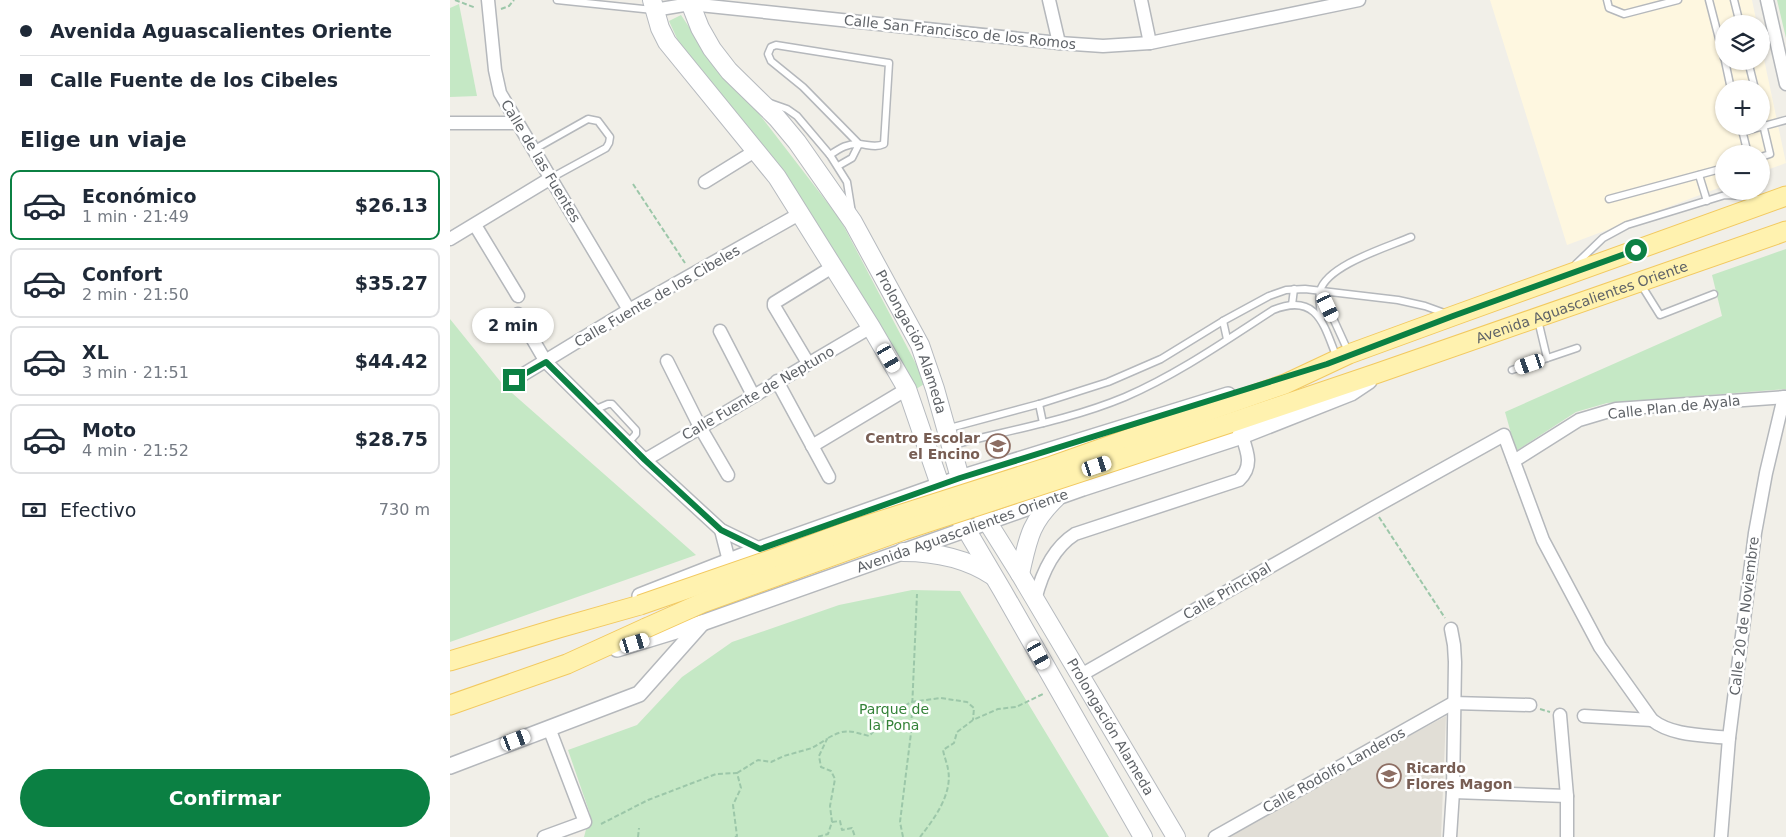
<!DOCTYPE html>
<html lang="es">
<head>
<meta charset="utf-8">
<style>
  :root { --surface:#fff; --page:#f2f2f3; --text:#1f2937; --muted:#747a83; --line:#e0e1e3; --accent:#0b8043 }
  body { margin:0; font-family:"DejaVu Sans",sans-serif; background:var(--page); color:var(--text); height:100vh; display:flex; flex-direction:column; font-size:19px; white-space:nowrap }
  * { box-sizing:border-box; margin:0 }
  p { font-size:16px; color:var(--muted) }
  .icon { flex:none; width:28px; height:28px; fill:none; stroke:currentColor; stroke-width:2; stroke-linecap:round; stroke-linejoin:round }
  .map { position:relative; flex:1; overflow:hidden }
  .side { display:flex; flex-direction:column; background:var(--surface); width:450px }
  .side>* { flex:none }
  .guide { display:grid; align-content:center; height:110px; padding:0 20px; background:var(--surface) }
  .fabs { position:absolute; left:1265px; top:15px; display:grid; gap:10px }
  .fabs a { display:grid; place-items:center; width:55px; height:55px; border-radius:50%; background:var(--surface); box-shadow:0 1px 4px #0004; font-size:25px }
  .end { position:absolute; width:22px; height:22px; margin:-11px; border:6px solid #0b8043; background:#fff; box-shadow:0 0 0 2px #fff }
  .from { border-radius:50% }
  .bubble { position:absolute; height:35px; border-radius:18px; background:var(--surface); box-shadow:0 1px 4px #0004; font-size:16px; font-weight:700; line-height:35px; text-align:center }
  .car { position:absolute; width:15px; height:30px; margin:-15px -8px; border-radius:6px; box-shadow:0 0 4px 1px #0007; background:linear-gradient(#fff 24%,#345 0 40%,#fff 0 76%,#345 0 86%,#fff 0) }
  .guide b { display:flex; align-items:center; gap:18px; height:48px; font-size:19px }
  .guide b+b { border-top:1px solid var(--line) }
  .guide i { width:12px; height:12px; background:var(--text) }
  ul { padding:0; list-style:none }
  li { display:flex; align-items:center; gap:15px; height:70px; margin:0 10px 8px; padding:0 10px; border:2px solid var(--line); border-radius:10px }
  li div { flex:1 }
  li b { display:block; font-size:19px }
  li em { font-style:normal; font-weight:700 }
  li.current { border-color:var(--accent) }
  li>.icon { width:45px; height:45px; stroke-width:1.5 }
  h2 { padding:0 20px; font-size:22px; line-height:60px }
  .pay { display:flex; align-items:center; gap:12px; height:55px; padding:0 20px; font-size:19px }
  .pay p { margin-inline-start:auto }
  .button { display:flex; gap:10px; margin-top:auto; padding:10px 20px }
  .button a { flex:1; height:58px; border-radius:30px; background:var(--accent); color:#fff; font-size:20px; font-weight:700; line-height:58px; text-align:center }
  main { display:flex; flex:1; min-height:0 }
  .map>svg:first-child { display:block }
</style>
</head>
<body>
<main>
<section class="side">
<div class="guide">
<b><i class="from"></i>Avenida Aguascalientes Oriente</b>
<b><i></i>Calle Fuente de los Cibeles</b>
</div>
<h2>Elige un viaje</h2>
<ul>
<li class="current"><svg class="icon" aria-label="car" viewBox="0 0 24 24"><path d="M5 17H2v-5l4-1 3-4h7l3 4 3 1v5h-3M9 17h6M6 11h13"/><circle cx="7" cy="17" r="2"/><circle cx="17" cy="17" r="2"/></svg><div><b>Económico</b><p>1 min · 21:49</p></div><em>$26.13</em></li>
<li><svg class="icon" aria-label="car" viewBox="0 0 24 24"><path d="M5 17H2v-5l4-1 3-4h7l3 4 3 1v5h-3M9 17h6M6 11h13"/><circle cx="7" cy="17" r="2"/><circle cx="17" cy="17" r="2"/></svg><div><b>Confort</b><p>2 min · 21:50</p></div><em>$35.27</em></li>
<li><svg class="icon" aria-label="car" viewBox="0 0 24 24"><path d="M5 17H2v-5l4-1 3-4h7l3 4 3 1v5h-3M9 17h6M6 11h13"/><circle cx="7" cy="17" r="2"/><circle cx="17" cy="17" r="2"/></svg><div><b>XL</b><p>3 min · 21:51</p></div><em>$44.42</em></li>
<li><svg class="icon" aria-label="car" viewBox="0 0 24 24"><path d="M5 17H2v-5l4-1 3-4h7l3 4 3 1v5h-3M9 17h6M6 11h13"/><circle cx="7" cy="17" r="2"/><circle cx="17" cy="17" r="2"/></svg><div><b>Moto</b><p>4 min · 21:52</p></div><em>$28.75</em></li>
</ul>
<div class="pay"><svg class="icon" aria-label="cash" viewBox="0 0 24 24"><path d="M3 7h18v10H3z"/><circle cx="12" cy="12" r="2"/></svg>Efectivo<p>730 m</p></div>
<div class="button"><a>Confirmar</a></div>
</section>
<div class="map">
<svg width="1336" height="837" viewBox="0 0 1336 837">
  <rect width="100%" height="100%" fill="#f1efe8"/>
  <path fill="#fef7e0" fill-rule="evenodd" d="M1040 0H1302L1307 24H1274V61H1311V45L1336 163 1311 172V154H1274V186L1117 245ZM1274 89H1311V126H1274Z"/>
  <polygon fill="#e1ded6" points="996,716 991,837 773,837"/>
  <g fill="#c5e8c5">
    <polygon points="1327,0 1336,0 1336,38"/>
    <polygon points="9,4 27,96 0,97 0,8"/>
    <polygon points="231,15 259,57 306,110 390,219 476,383 461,392 359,213 297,125 230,45 219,21"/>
    <polygon points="1336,249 1336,389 1157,403 1126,412 1066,451 1055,412 1272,316 1262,275"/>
    <polygon points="0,319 54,386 246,555 0,642"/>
    <polygon points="462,590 510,591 659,837 134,837 140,814 118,750 187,725 232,677 282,642 389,605"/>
  </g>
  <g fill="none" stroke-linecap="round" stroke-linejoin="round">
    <g stroke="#b5b8bc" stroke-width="9">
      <g id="service">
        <polyline points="107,0 203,10"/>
        <polyline points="1157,0 1159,8 1174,14 1228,0"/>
        <polyline points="1259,0 1274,58"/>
        <polyline points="1284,0 1290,24"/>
        <polyline points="1275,61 1281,89"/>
        <polyline points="1298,61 1305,89"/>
        <polyline points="320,103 337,109 347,116 380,155 397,182 402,213"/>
        <polyline points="1311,116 1320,154 1311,157"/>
        <polyline points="1291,126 1298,154"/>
        <polyline points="1292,132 1336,120"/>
        <polyline points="83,150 138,119 148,121 160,137 159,143 156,148 101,178"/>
        <path d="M380 155C390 148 398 143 410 144 419 145 426 148 434 144L439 63 326 45 321 47 318 54 321 61 353 87 409 144"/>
        <polyline points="388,166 402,158 409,144"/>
        <polyline points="1249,175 1257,201"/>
        <polyline points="1159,199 1274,168"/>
        <polyline points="1126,264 1153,238 1177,225 1275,195 1297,196 1309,200"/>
        <polyline points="1190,283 1210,315 1264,294"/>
        <polyline points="872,294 898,351"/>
        <polyline points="842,305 844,289"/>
        <path d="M871 318C871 310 868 299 870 291 877 265 938 247 961 237"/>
        <polyline points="1088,320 1097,358"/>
        <polyline points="773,321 777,339"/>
        <polyline points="1062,370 1127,348"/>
        <polyline points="589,404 593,423"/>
        <polyline points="144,410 158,404 162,404 186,430 186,434 178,443"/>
        <polyline points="496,429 589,404 658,382 711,359 773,321 819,296 836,290 855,289 948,300 975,306 997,314"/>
        <path d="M502 445C560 430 620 420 675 397 728 374 775 341 823 310 868 292 874 326 887 358"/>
      </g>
    </g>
    <g stroke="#b5b8bc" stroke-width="15">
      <g id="minor">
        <polyline points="38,0 45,70 50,93 179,310"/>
        <polyline points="599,0 609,43"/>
        <polyline points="691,0 700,43"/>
        <polyline points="1317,0 1336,84"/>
        <polyline points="204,10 240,4 609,43 653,46 700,43 909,0"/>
        <polyline points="0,123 67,123"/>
        <polyline points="255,182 305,151"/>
        <polyline points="25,225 68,296"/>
        <polyline points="0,239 101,178"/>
        <polyline points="68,314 96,362 195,460 271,530 310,549"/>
        <polyline points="270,331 303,395"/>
        <polyline points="217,361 250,427 278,475"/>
        <polyline points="358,363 324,306 324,303 384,266"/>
        <polyline points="64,380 179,310 351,213"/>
        <polyline points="327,381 379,477"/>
        <polyline points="362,446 457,389"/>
        <polyline points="195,460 421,327"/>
        <polyline points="1064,461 1129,420 1166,409 1336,397"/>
        <polyline points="271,530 279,561"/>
        <path d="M585 600C591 576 603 548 625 534L789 480C803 467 798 453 792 436"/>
        <path d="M631 675 923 508 1054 435 1093 540 1150 647 1202 720C1222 736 1254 735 1279 738"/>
        <polyline points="1110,715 1117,796 1117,837"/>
        <polyline points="1134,716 1202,720"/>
        <polyline points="1003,792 1117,796"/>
        <polyline points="94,837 135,822 99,728"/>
        <polyline points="765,837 1003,703 1080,705"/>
        <polyline points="1000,837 1003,792 1005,662 1004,645 1001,629"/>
        <polyline points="1271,837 1279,738 1305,533 1316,473 1334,397"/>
      </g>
    </g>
    <g stroke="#b5b8bc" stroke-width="18">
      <g id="tertiary">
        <polyline points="190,596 310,549 510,478 778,395"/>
        <path id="s1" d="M167 649 252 623 633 488 792 436 901 393 919 381"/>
        <polyline points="0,766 189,694 252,623"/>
      </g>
    </g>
    <g stroke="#b6babf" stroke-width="20">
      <g id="secondary">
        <polyline points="202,0 210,28 217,42 327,177 421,327 457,389 490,485 552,590 693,837"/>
        <path id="s2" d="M239 0 250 28 262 49 279 71 327 118 347 142 403 222 470 345 485 389 510 478 570 574 726 837"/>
        <path d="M453 552C484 552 516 558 543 576"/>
        <path d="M570 574C578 540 579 524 606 498"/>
      </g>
    </g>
    <g stroke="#f2c960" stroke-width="21">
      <g id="primary">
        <polyline points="775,405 835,384 899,354 1003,316 1336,196"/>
        <path id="s3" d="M780 423 928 373 1336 231"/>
        <polyline points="0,661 109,628 190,605"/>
        <polyline points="0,705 117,664 196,628"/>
      </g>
    </g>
    <g stroke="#9cc7a9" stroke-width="2" stroke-dasharray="5 2.5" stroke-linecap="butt">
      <polyline points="5,0 26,8"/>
      <polyline points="51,9 59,6 64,0"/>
      <polyline points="183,184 235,263"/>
      <polyline points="929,517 995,618"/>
      <polyline points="1090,709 1100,712"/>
      <path d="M378 738C396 728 400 731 419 736L438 717 461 702 491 698 517 702 524 708 523 720"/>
      <polyline points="287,773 308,760 321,762 334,756 362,748 377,739 369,756 371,767 381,771 385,779 380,806 382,822 378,834 367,837"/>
      <polyline points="382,822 390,821 392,830 402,828 405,837"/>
      <polyline points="151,824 198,800 266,774 287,773 291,788 283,805 287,836 285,837"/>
      <polyline points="188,837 189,828"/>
      <polyline points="453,837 450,822 461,733 467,594"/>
      <path d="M470 837C484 819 503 794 498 769 497 763 494 756 493 750L504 743 507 732 523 720 548 709 566 707 595 693"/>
    </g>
    <use href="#service" stroke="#fff" stroke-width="6"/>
    <use href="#minor" stroke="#fff" stroke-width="12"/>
    <use href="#tertiary" stroke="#fff" stroke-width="15"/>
    <use href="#secondary" stroke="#fff" stroke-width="18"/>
    <use href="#primary" stroke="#fff2af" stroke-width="19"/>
    <g stroke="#f2c960" stroke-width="21" stroke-linecap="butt">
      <g id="primary-bridge">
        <polyline points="190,605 323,559 402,530 602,466 775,405"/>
        <polyline points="196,628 252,603 454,530 780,423"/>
      </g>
    </g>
    <use href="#primary-bridge" stroke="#fff2af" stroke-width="19"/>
  </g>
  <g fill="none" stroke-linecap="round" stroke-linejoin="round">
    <polyline stroke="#0b8043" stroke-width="6" points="64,380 96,362 195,460 271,530 310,549 510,478 877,364 1003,316 1186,250"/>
  </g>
  <defs>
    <g id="university-ring" transform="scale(1.25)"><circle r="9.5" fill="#fff" stroke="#8d6e63" stroke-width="1.5"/><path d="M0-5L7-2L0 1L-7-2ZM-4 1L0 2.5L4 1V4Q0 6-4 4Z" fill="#8d6e63"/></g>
    <g id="school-ring" transform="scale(1.25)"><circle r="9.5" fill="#fff" stroke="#8d6e63" stroke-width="1.5"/><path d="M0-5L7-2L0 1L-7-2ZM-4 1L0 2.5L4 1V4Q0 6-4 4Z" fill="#8d6e63"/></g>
  </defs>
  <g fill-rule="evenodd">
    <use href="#university-ring" x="548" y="446"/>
    <use href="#school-ring" x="939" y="776"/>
  </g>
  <g text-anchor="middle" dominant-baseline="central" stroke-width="5" stroke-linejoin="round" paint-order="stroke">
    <g font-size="14" fill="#5f6368" stroke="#fff">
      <text transform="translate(510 32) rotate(6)">Calle San Francisco de los Romos</text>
      <text transform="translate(91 161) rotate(59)">Calle de las Fuentes</text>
      <text transform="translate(207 296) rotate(-30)">Calle Fuente de los Cibeles</text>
      <text stroke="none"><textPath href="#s3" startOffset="372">Avenida Aguascalientes Oriente</textPath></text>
      <text stroke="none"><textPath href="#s2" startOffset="412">Prolongación Alameda</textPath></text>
      <text transform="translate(308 393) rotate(-30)">Calle Fuente de Neptuno</text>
      <text transform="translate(1224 407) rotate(-6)">Calle Plan de Ayala</text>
      <text stroke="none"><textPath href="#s1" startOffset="365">Avenida Aguascalientes Oriente</textPath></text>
      <text transform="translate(777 591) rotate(-30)">Calle Principal</text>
      <text transform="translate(1294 616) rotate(-83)">Calle 20 de Noviembre</text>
      <text stroke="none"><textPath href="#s2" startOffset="848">Prolongación Alameda</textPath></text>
      <text transform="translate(884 770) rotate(-29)">Calle Rodolfo Landeros</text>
    </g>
    <g font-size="14" font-weight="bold" fill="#785e54" stroke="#fff" text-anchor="end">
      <text x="530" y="438">Centro Escolar<tspan x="530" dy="16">el Encino</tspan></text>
      <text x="956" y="768" text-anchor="start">Ricardo<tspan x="956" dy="16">Flores Magon</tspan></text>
    </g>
    <g font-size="14" fill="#348238" stroke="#fff">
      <text x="444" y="709">Parque de<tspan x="444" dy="16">la Pona</tspan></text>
    </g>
  </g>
</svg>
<div class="fabs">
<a><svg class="icon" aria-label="layers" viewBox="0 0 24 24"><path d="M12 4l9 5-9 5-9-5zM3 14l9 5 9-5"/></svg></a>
<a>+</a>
<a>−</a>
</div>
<i class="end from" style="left:1186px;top:250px"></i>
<i class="end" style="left:64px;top:380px"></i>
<div class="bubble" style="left:22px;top:308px;width:82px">2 min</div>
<i class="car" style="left:878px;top:307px;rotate:155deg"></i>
<i class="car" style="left:439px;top:358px;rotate:150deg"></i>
<i class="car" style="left:1080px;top:364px;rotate:251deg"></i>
<i class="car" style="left:647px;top:466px;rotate:72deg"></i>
<i class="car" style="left:185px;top:643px;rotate:73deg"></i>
<i class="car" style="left:589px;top:655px;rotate:151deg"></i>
<i class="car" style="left:66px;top:740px;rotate:69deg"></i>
</div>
</main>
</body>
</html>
